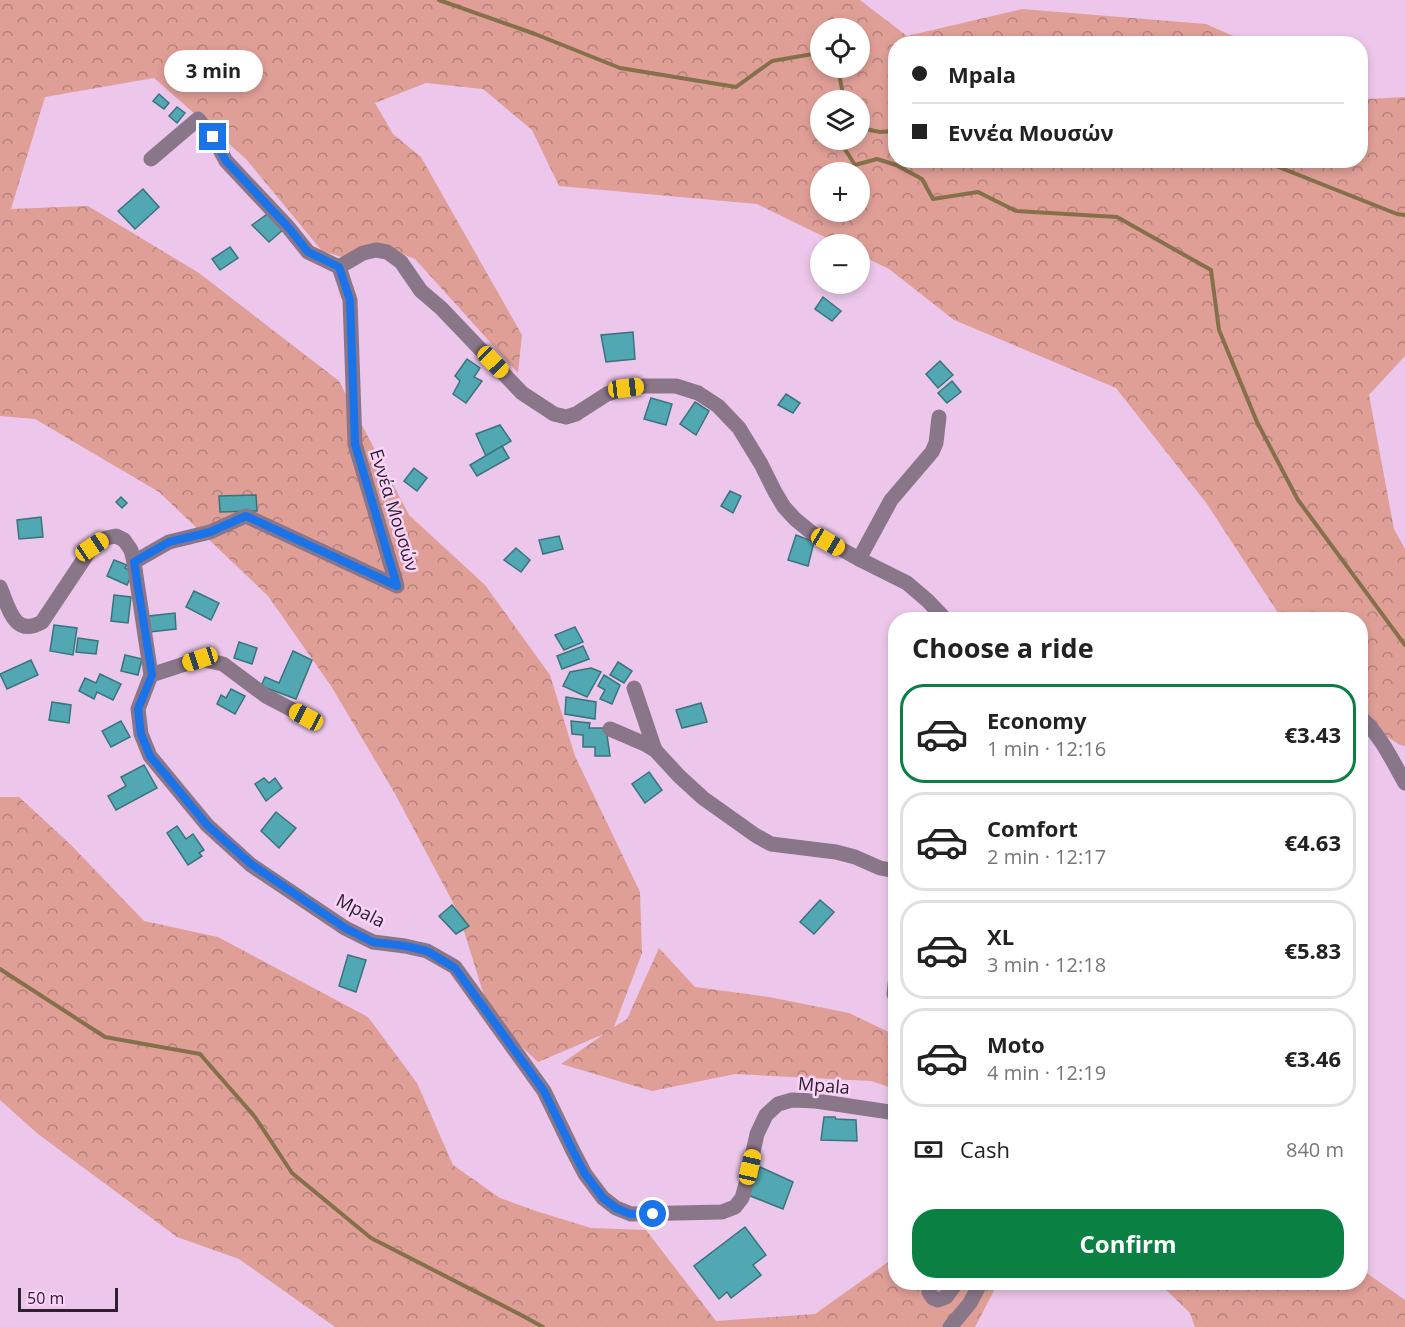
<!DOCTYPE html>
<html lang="en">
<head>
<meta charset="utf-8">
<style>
  :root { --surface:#fff; --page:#f6f6f6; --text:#222; --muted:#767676; --line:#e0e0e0; --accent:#0b8043 }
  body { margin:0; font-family:"Open Sans",sans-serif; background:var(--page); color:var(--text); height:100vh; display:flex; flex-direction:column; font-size:22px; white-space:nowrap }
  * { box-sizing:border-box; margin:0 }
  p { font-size:20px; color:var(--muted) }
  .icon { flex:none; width:33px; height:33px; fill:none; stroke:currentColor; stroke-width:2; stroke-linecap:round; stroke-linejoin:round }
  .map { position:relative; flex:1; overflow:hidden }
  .sheet { position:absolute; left:888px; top:612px; width:480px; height:678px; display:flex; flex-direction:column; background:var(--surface); border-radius:24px; box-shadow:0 3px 9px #0003 }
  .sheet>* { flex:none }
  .banner { position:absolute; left:888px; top:36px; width:480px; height:132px; border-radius:24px; box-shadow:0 3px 9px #0003; display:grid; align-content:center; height:132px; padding:0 24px; background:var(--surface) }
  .controls { position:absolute; left:810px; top:18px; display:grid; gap:12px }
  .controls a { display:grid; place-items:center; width:60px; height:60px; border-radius:50%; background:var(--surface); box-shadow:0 3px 9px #0003; font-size:30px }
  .scale { position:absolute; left:18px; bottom:15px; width:100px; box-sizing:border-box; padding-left:6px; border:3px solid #2e202e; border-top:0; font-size:16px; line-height:21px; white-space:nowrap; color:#2e202e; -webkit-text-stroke:4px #f9d4f8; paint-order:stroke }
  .end { position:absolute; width:27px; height:27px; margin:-14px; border:8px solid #1a73e8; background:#fff; box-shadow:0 0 0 3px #fff }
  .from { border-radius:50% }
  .bubble { position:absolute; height:42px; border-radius:21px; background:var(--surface); box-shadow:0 3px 9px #0003; font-size:20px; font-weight:700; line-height:42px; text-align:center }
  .car { position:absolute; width:18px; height:36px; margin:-18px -9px; border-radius:8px; box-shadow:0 0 4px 2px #0007; background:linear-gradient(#f5c518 24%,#345 0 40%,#f5c518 0 76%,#345 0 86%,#f5c518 0) }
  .banner b { display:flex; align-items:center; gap:21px; height:57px; font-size:22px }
  .banner b+b { border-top:2px solid var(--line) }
  .banner i { width:15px; height:15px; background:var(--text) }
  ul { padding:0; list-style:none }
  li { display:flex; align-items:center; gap:18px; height:99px; margin:0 12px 9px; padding:0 12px; border:3px solid var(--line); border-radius:24px }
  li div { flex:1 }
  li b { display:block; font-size:22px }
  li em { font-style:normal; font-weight:700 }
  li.selected { border-color:var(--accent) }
  li>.icon { width:54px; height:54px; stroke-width:1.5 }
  h2 { padding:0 24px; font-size:27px; line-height:72px }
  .pay { display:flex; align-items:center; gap:15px; height:66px; padding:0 24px; font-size:22px }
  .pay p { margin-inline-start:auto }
  .cta { display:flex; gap:12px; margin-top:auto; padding:12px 24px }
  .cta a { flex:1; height:69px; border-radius:24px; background:var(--accent); color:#fff; font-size:24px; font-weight:700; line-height:69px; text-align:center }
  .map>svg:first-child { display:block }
</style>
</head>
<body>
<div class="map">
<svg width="1405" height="1327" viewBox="0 0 1405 1327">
  <defs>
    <pattern id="forest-crowns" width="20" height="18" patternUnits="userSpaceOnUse" patternTransform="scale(1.5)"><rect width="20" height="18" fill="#df9f97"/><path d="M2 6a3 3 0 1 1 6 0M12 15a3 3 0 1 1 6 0" fill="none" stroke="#b5817c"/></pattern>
  </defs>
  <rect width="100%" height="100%" fill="#ecc7eb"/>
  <g fill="url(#forest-crowns)" fill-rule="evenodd">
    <path d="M0 0H860L907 36 1022 9 1206 24 1249 43 896 44V160H1360L1361 95 1369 99 1405 97V356L1369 395 1394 529 1405 549V746L1400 745 1361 720 1360 620 1282 619 1207 504 1116 388 954 320 889 269 860 255V244H839L757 204 559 186 532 130 483 89 426 83 375 103 393 134 421 157 522 335 518 373 415 259 374 243 345 258 322 251 246 159 154 78 45 97 11 209 88 206 199 273 339 381 409 515 485 585 550 675 575 756 640 892 642 953 614 1027 627 1019 659 948 695 987 769 997 849 1013 895 1035V1089L871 1081 735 1074 652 1091 561 1064 604 1034 538 1062 491 1018 458 912 394 792 331 686 268 596 159 492 35 419 0 416ZM820 28H860V68H820ZM820 100H860V140H820ZM820 172H860V212H820Z"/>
    <polygon points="0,797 19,797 70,844 144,921 218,937 368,1017 417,1083 453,1165 500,1198 536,1211 591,1228 646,1230 716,1321 815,1314 895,1257 896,1282 998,1283 975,1327 335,1327 239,1259 177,1237 38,1134 0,1100"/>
    <polygon points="1361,1269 1405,1300 1405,1327 1195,1327 1190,1313 1159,1283 1360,1282"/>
  </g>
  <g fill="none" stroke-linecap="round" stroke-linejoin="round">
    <g stroke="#86704b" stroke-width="4">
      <polyline points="439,0 535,34 620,68 736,87 772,61 813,54 820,56"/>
      <polyline points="838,68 844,100"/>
      <polyline points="860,128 880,132 896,131"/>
      <polyline points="839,140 855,165 877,159 896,165 922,179 933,199 978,192 1016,211 1117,217 1211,270 1219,330 1257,422 1298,500 1405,645"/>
      <polyline points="1261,160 1397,214 1405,215"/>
      <polyline points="0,969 105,1037 200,1054 255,1117 292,1173 371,1238 523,1316 543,1327"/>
    </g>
  </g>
  <g fill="#51a7b2" stroke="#39747c" stroke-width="1.5">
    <polygon points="159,94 169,103 164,109 153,101"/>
    <polygon points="177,107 185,113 177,123 169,116"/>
    <polygon points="143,189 159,207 135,229 118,211"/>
    <polygon points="270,212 284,229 269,242 252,225"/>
    <polygon points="230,247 238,258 220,270 212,259"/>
    <polygon points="823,297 841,311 832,321 815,309"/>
    <polygon points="633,332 635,359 606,362 601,335"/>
    <polygon points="467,359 480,368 474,377 482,381 466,403 453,394 460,381 455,376"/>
    <polygon points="940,361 953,375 938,388 926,374"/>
    <polygon points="952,381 961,392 947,403 938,393"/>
    <polygon points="786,394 800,403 793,413 778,405"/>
    <polygon points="651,398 672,404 666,425 644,419"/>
    <polygon points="695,402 709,411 696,435 680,424"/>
    <polygon points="500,425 511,441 486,456 476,434"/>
    <polygon points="502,446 509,458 477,476 470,465"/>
    <polygon points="414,468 427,478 417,491 404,481"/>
    <polygon points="730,491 741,496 733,513 721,506"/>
    <polygon points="256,495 257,511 220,512 219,496"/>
    <polygon points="121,497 127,503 122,508 116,502"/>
    <polygon points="41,517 43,537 19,539 17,520"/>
    <polygon points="796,535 814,542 808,566 788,560"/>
    <polygon points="559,536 563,549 543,554 539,540"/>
    <polygon points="516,548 530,560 521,572 504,560"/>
    <polygon points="114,560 127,565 125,568 133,572 127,585 107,576"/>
    <polygon points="194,591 219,603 211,620 186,607"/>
    <polygon points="114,595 131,597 128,623 111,621"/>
    <polygon points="175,613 176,629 150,632 149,616"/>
    <polygon points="54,625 77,628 73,655 50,651"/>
    <polygon points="575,627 583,642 564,650 555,635"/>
    <polygon points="78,638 98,641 96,654 76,652"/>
    <polygon points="239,642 257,648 252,664 234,658"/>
    <polygon points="583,646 589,659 562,669 557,656"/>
    <polygon points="293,651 312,660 296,699 261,686 265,677 279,683"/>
    <polygon points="125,655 142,659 138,675 121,671"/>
    <polygon points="31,660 38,675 7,689 0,674"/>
    <polygon points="618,662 632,671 624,683 610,675"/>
    <polygon points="591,668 601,672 587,697 563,686 570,672"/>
    <polygon points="100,674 121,684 113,700 97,692 94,699 79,691 85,678 96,683"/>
    <polygon points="604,675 620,685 612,704 600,699 605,690 598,686"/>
    <polygon points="231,689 245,696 235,714 217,704 221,695 226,698"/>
    <polygon points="566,697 596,702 595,719 565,714"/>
    <polygon points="52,702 71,705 69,723 49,720"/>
    <polygon points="701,703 707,722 682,728 676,710"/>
    <polygon points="121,721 130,737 111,747 102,731"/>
    <polygon points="571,721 590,723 589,728 606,728 610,756 595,756 595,747 583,747 583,735 572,734"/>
    <polygon points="144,765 157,788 116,810 108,796 126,786 121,777"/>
    <polygon points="649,772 662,790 645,803 632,784"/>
    <polygon points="264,778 269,783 275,778 282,788 266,801 255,784"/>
    <polygon points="276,812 296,828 279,848 261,831"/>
    <polygon points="177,826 186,839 193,834 204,850 199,853 202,856 188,865 167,833"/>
    <polygon points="820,900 834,912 814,934 800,922"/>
    <polygon points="452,905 469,926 456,934 439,916"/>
    <polygon points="348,955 366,960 356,992 339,986"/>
    <polygon points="824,1117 835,1117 836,1119 856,1120 857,1141 821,1140"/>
    <polygon points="760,1167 793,1182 783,1209 748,1195"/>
    <polygon points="745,1227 766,1255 753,1265 761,1275 731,1298 727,1292 719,1299 694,1266"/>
  </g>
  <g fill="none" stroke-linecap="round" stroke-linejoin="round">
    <g stroke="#8a7689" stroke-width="15">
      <polyline points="151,159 198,119 213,137 226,161 288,227 308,252 339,267"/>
      <polyline points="859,559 891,500 932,452 936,443 939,417"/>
      <polyline points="134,562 169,542 210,532 246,516 397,586 355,444 350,300 339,267 363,253 376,250 387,252 401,262 421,291 441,308 522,393 554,414 566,417 576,414 607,394 626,388 645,386 676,386 698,393 718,406 739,428 761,464 775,492 784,507 795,519 812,533 859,559 907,583 928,601 946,620"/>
      <path d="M0 587C9 608 14 638 42 622L92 547 106 538 116 536 124 540 131 550 134 562 151 675 138 709 141 734 150 756 207 825 251 865 345 928 373 942 405 946 427 951 455 967 544 1091 573 1151 585 1174 603 1198 616 1208 631 1214 722 1212 735 1207 742 1198 746 1184 757 1134 766 1115 778 1104 792 1100 816 1101 896 1113"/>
      <polyline points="151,675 200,659 223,664 266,696 306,717"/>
      <polyline points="634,688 655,750"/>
      <path d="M1360 717C1380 734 1392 760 1405 783"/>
      <polyline points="610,729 645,744 655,750 679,776 703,798 755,835 771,844 836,852 855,857 880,868 896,871"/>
      <polyline points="896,975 894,994 896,999"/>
      <polyline points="930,1282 929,1292 933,1298 938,1300 946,1297 957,1282"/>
      <polyline points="950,1327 970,1303 981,1282"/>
    </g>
  </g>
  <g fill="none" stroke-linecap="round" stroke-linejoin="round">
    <polyline stroke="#1a73e8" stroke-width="8" points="213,137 226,161 288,227 308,252 339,267 350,300 355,444 397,586 246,516 210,532 169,542 134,562 152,675 138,709 141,734 150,756 207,825 251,864 345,928 373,942 405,946 427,951 455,968 544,1091 573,1151 585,1174 603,1198 616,1208 630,1214 653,1214"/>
  </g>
  <g text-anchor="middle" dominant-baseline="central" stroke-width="5" stroke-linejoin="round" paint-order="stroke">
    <g font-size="18" fill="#2e202e" stroke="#f9d4f8">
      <text transform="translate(395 510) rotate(73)">Εννέα Μουσών</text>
      <text transform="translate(361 910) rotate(27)">Mpala</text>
      <text transform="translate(824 1085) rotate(5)">Mpala</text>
    </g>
  </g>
</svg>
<div class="controls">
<a><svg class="icon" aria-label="locate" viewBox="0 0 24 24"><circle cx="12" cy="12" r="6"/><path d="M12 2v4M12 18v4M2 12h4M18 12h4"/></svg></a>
<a><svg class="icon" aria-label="layers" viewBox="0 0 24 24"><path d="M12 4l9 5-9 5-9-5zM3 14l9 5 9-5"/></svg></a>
<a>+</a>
<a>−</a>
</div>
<div class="scale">50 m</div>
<i class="end from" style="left:653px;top:1214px"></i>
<i class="end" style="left:213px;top:137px"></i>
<div class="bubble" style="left:164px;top:50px;width:99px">3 min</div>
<i class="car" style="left:493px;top:362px;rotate:136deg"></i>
<i class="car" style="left:626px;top:388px;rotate:83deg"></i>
<i class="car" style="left:828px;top:542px;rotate:120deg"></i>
<i class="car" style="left:92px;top:547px;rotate:56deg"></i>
<i class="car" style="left:200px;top:659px;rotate:252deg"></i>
<i class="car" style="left:306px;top:717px;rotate:298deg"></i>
<i class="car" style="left:750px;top:1167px;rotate:13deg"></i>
<div class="banner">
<b><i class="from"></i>Mpala</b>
<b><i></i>Εννέα Μουσών</b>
</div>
<section class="sheet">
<h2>Choose a ride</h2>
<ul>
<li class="selected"><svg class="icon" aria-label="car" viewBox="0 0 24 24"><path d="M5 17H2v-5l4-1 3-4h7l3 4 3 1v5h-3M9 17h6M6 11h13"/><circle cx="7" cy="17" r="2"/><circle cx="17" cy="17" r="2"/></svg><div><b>Economy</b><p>1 min · 12:16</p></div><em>€3.43</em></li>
<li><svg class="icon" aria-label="car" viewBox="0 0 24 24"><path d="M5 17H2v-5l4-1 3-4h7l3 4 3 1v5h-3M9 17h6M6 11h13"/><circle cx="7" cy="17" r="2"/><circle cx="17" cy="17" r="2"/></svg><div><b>Comfort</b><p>2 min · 12:17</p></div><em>€4.63</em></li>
<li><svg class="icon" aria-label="car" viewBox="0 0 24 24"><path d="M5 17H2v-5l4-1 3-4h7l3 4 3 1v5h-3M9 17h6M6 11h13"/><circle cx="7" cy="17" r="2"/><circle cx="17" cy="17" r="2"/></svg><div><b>XL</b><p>3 min · 12:18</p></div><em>€5.83</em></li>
<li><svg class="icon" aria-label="car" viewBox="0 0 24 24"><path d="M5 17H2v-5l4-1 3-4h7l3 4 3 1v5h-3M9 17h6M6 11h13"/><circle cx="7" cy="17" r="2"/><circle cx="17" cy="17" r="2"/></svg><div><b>Moto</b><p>4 min · 12:19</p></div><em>€3.46</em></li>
</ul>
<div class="pay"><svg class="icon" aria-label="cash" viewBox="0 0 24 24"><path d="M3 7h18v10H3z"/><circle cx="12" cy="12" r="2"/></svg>Cash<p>840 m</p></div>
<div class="cta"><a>Confirm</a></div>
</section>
</div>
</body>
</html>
